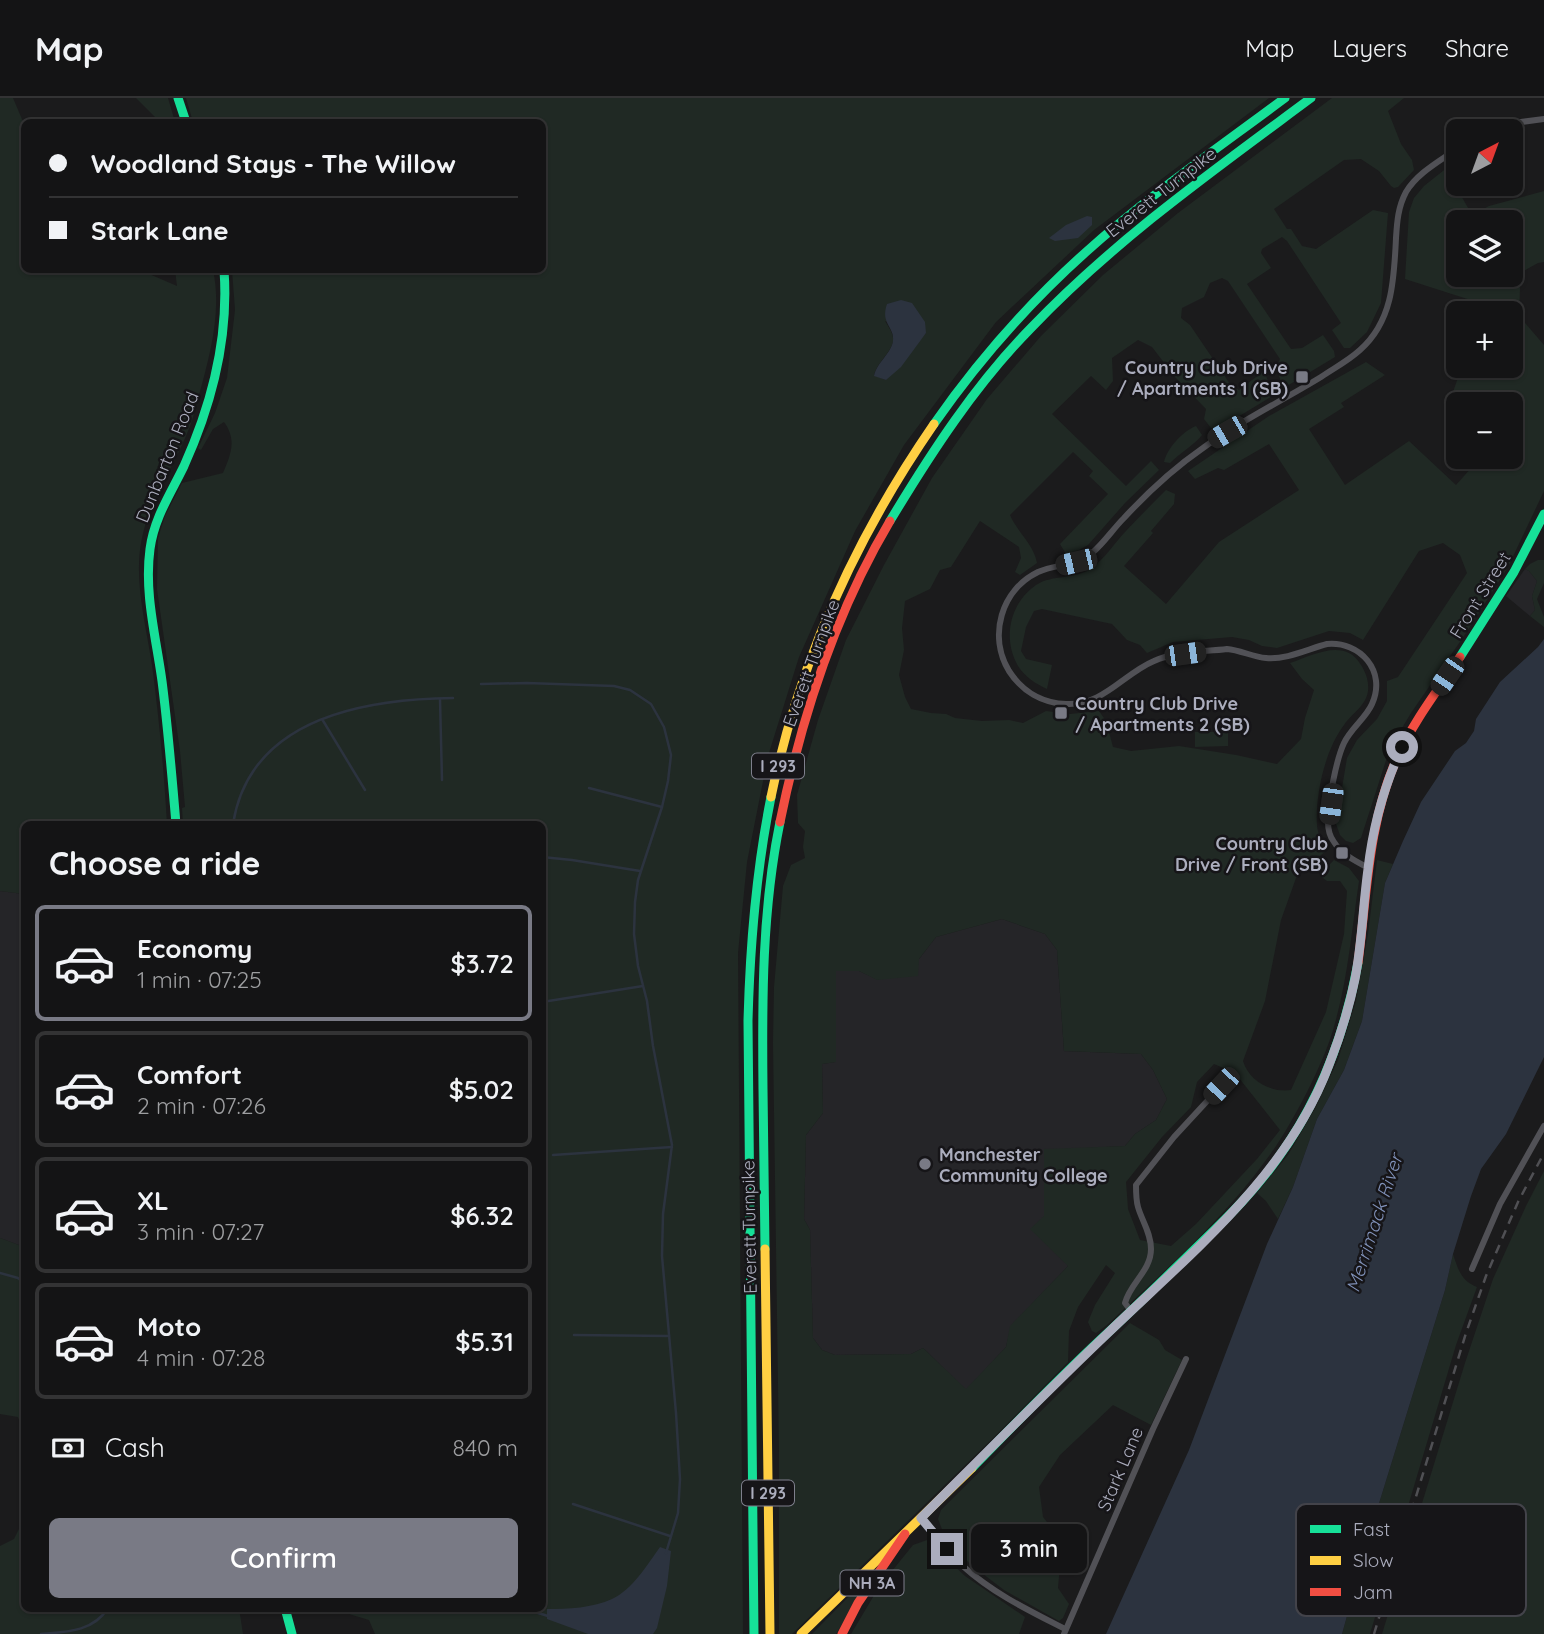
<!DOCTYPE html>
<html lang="en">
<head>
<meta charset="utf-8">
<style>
  :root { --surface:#141415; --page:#212122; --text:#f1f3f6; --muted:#9d9ea0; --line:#333334; --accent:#797a85 }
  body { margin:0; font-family:Quicksand,sans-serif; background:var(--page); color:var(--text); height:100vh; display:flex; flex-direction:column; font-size:26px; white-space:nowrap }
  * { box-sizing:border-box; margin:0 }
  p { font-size:23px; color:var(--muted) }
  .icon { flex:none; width:38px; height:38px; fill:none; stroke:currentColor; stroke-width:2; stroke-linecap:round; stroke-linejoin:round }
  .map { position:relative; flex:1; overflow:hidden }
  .sheet { position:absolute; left:21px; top:723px; width:525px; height:791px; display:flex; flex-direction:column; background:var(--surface); border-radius:10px; box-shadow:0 2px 5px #0004,0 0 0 2px var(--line) }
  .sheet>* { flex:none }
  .hud { position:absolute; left:21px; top:21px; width:525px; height:154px; border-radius:10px; box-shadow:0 2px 5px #0004,0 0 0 2px var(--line); display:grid; align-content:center; height:154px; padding:0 28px; background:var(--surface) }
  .needle { width:46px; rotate:41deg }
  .tools { position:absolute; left:1446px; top:21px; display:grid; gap:14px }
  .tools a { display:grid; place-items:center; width:77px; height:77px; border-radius:10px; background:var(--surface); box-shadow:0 2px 5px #0004,0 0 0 2px var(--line); font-size:35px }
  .end { position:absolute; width:32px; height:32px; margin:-16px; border:9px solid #abadbd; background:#111; box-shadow:0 0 0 4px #111 }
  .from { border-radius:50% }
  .bubble { position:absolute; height:49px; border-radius:10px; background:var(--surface); box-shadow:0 2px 5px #0004,0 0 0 2px var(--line); font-size:23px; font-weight:600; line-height:49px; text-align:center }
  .car { position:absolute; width:21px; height:42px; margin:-21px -10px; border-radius:9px; box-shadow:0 0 5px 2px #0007; background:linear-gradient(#222 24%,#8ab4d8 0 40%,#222 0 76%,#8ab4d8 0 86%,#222 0) }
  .hud b { display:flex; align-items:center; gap:24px; height:66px; font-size:26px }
  .hud b+b { border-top:2px solid var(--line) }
  .hud i { width:18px; height:18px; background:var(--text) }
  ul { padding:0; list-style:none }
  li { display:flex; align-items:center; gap:21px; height:116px; margin:0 14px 10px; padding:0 14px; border:4px solid var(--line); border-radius:10px }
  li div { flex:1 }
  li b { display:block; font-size:26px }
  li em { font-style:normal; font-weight:600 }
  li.current { border-color:var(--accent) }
  li>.icon { width:63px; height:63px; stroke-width:1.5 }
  h2 { padding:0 28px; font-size:32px; line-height:84px }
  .pay { display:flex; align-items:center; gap:18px; height:77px; padding:0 28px; font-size:26px }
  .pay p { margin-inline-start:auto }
  .action { display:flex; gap:14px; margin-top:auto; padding:14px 28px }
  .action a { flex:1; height:80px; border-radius:10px; background:var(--accent); color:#fff; font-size:28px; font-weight:600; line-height:80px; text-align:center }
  header { display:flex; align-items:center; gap:42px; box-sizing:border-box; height:98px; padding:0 35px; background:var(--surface); border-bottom:2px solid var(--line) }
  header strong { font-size:33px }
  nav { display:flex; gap:38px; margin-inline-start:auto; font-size:24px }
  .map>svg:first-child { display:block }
</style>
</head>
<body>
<header>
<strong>Map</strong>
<nav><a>Map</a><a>Layers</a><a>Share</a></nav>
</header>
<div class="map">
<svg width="1544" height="1536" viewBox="0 0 1544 1536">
  <rect width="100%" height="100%" fill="#1b1b1c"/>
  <g fill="#252528">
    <polygon points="1525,471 1529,473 1537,483 1532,498 1535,512 1530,518 1506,498"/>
    <polygon points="0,793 24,796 24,1149 0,1140"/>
    <polygon points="1002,821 1045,836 1057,852 1064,953 1141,956 1153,972 1167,1001 1156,1022 1135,1036 1125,1048 1044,1052 1044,1118 1068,1168 1011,1228 1006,1249 966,1292 923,1250 911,1256 835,1257 822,1252 813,1240 810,1132 804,1121 806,1037 823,1015 822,966 835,964 835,873 859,873 878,882 919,861 936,839"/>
  </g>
  <g fill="#202924" fill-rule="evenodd">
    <path d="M0 0H13L24 26V172H140L177 188 175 172H213C222 213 210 257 199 297 196 307 194 318 190 328 176 366 150 400 142 440 133 481 146 527 152 567 159 620 164 673 167 726H24V796L0 793Z"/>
    <polygon points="136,0 168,0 175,24 160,24"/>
    <path d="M186 0H1269L1094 132 996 224 904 347 855 433 799 559 768 658 747 764 738 855 743 1536H375L369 1522 339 1513 340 1510H542V726H183L182 710 185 709 180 653 157 491 158 440 165 418 182 385 223 375C231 356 237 342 224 324L213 331 201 352 198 350 215 315 227 280 235 212 232 172H542V24H193ZM885 223 926 235 886 282 874 277C877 264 895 251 893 240 893 235 888 228 885 223Z"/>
    <path d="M1332 0H1404L1388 13 1401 46 1412 62 1414 72 1398 89 1394 90 1391 88 1379 73 1361 61 1344 62 1274 111 1287 131H1291L1302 148 1316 151 1373 112 1388 115 1381 205 1367 234 1350 250H1344L1332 232 1341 225 1287 143 1282 139 1262 151 1261 155 1271 170 1247 186 1291 251 1302 250 1323 237 1334 253 1335 259 1287 288 1282 286 1276 270 1280 261 1228 183 1222 180 1210 185 1204 199 1182 210 1181 220 1190 227 1230 286 1239 292 1264 273 1274 297 1218 331 1211 330 1204 321 1206 311 1175 279 1152 249 1138 242 1112 260 1113 283 1106 292 1091 278 1052 316 1126 388 1151 363 1159 372 1125 405 1088 447 1079 452 1066 456 1060 446 1108 396 1089 378 1093 373 1073 354 1010 417C1018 435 1034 447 1037 465L1020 477 1015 474 1021 460 1019 449 980 423 951 469 940 472 930 491 905 503 902 530 904 552 899 577 905 599 911 611 931 615 946 616 955 620 982 623 1009 622 1023 625 1046 613 1070 616 1099 613 1106 623 1113 649 1131 653 1179 648 1236 657 1277 666 1301 641 1305 620 1314 592 1302 581 1290 565C1313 557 1345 539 1361 567 1366 575 1369 583 1368 593 1366 608 1352 615 1344 627 1325 652 1315 697 1317 728 1318 737 1323 746 1326 753L1311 765 1296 780 1281 822 1265 903 1243 963C1249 983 1271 995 1291 992L1326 914 1344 836 1347 793 1340 783H1327L1319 777 1334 762 1349 770 1359 783C1352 830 1348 879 1335 925 1329 948 1318 972 1307 994 1295 1017 1282 1041 1266 1062 1221 1124 1162 1175 1107 1227L1096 1235 1092 1233 1088 1224 1095 1207 1115 1175 1106 1167 1078 1209 1069 1233 1068 1264 993 1340 792 1536H779V1354L773 945 774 889 783 788 791 767 805 760 803 749 805 733 798 725 797 697 818 622 846 542 884 467 932 380 987 301 1041 238 1103 177 1178 115ZM1002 821 1045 836 1057 852 1064 953 1141 956 1153 972 1167 1001 1156 1022 1135 1036 1125 1048 1044 1051V1118L1030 1131 1068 1168 1010 1228 1006 1249 966 1291 923 1250 911 1256 835 1257 822 1252 813 1240 810 1132 804 1121 806 1037 823 1015 822 966 836 964V873H859L877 882 918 878 919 861 936 839ZM1214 966 1235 975 1280 1032 1257 1061 1196 1126 1171 1148 1140 1142 1128 1111 1126 1084 1162 1039 1191 1009 1197 984Z"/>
    <path d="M1458 61V86H1471L1459 94 1472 117 1489 108 1544 93V164L1538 165 1516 177 1520 190 1519 218 1544 247V393L1508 469 1466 535 1411 615 1390 650 1361 740 1353 745 1346 743 1340 737 1336 726 1347 660 1357 642 1377 621 1387 603V583L1398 579 1467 475 1460 457 1443 445 1419 453 1363 542 1350 535 1329 533 1277 550 1262 548 1249 542 1232 539 1173 544 1147 555 1140 547 1127 542 1112 526 1042 511 1034 513 1026 529 1021 553 1026 561 1052 567 1047 591C1036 586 1025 579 1018 568 1002 540 1010 505 1036 487 1053 476 1075 482 1092 470 1105 460 1114 446 1125 434 1138 420 1152 406 1166 392L1175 396 1174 406 1151 433 1153 435 1124 468 1166 506 1219 444 1299 392 1269 346 1224 372 1218 370 1195 381 1188 373 1269 318 1366 264 1385 277 1341 305 1344 309 1309 331 1345 387 1409 343 1456 387 1481 359H1510V306H1467L1453 294 1462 268H1510V215H1480L1483 206 1405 181 1409 114 1414 100 1424 88ZM1458 124H1510V177H1458Z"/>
    <path d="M1196 328 1202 337C1195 346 1179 356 1170 365L1164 364C1167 350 1183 333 1196 328Z"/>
    <polygon points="1538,462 1544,462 1544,485 1537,501 1544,519 1544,529 1530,518 1535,512 1532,498 1537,483 1529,473 1525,471 1530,466"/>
    <polygon points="1195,634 1228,634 1228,648 1195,649"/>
    <polygon points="1377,762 1393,766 1385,785 1362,923 1344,972 1317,1021 1293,1089 1278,1121 1266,1103 1257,1095 1288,1057 1316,1009 1338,962 1356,903 1368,836"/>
    <polygon points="1544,1073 1544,1536 1382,1536 1465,1265 1493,1181 1526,1108"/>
    <polygon points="0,1140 24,1149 24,1335 18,1319 0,1316"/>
    <path d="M1453 1156C1458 1171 1461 1183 1477 1189L1456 1247 1370 1536H1342L1372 1428 1445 1192Z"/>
    <polygon points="1130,1225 1159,1242 1165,1252 1182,1262 1151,1327 1113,1307 1060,1357 1039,1389 1043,1419 1062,1443 1058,1490 1069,1506 1063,1520 1059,1523 1004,1492 970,1466 945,1439 938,1421 941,1412"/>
    <polygon points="24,1421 24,1510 239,1510 243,1536 0,1536 0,1448 14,1441"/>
    <polygon points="927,1442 965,1478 1025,1519 1019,1536 851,1536 879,1489 913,1447"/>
    <polygon points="874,1473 836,1536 812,1536"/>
  </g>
  <g fill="#2c333f">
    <polygon points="1087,118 1092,119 1092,127 1078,140 1055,143 1049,140 1066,127"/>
    <path d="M901 202 912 205 925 224 926 235 901 269 886 282 874 278C877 264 891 256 893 243 895 229 880 226 887 206Z"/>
    <polygon points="1544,541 1544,959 1506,1036 1481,1071 1471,1098 1453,1156 1445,1192 1372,1428 1342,1536 1106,1536 1189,1352 1267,1146 1293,1089 1317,1021 1344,972 1362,923 1385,785 1403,743 1421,704 1455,653 1466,645 1474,633 1476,621 1500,584 1538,549"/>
    <path d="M660 1449 671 1453 667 1488 657 1530 653 1536H588L547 1521V1511C568 1511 593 1510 612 1501 633 1491 647 1467 660 1449Z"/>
  </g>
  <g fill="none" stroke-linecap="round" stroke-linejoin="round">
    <g stroke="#2c333f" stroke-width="2.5">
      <polyline points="481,586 527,585 614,588 630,592 651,606 664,629 671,657 668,683 662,709 638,782 635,804 634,836 638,868 647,903 653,948 672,1047 663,1116 662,1158 676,1315 680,1381 678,1415 666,1455"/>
      <polyline points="440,601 442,682"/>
      <polyline points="322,621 365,692"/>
      <polyline points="589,690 662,709"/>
      <path d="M233 726C250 620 363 601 453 600"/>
      <polyline points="542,759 572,762 640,773"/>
      <polyline points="542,904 643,888"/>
      <polyline points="553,1057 672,1049"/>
      <polyline points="0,1175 18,1180 24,1185"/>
      <polyline points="574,1237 669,1238"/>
      <polyline points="573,1406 670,1438"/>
      <polyline points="522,1510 548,1518"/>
      <path d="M41 1536C66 1534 93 1534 108 1510"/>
    </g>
    <g stroke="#515156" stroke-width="6">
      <polyline points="1485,33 1506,26 1544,21"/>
      <path d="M1368 770C1356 763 1342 757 1334 744 1330 739 1328 731 1328 724 1328 705 1336 662 1344 645 1351 630 1366 620 1372 606 1387 573 1360 543 1327 546 1308 551 1286 562 1266 560 1253 559 1240 552 1227 551 1203 554 1176 553 1154 563 1123 576 1103 608 1066 606 1042 605 1022 593 1009 573 988 538 1001 492 1038 474 1056 466 1077 468 1092 455 1104 445 1113 431 1124 420 1148 394 1174 370 1203 350 1240 323 1282 303 1321 279 1334 270 1348 263 1360 252 1393 223 1394 181 1396 140 1397 124 1398 109 1406 94 1417 75 1440 63 1458 50"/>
      <polyline points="1472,1171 1500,1106 1544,1028"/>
      <path d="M1131 1213 1125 1205C1130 1185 1151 1173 1151 1151 1151 1135 1142 1123 1138 1109 1136 1102 1136 1094 1136 1087L1174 1039 1221 988"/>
      <path d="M921 1420C935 1437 949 1455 964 1469 994 1496 1030 1513 1065 1531"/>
      <polyline points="1064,1536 1153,1331 1186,1261"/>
    </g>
    <g stroke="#16e098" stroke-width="9">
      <polyline points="178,0 186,24"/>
      <path d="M934 326C978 263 1029 205 1086 154 1148 98 1218 50 1285 0"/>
      <path d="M890 423C931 355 975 287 1031 230 1115 142 1214 72 1311 0"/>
      <polyline points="1460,559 1514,474 1544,416"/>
      <path d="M176 726C172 678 168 630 162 583 156 539 144 495 150 451 154 420 171 395 184 368 212 306 229 240 224 172"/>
      <path d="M765 1151C764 1098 764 1044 763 991 762 901 762 812 780 724"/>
      <path d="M972 1370C1014 1327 1056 1283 1100 1242 1135 1210 1169 1176 1203 1143 1230 1117 1256 1091 1278 1060 1320 1002 1345 935 1358 865"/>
      <polyline points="285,1510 292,1536"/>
      <path d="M754 1536 748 923C750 847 756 773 771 699"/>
    </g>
    <g stroke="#ffcf43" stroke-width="9">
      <path d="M771 699C799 564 856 439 934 326"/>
      <polyline points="765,1151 770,1536"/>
      <polyline points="801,1536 972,1370"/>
    </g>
    <g stroke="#f24e42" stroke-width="9">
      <path d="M780 724C801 621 836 514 890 423"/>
      <path d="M1358 865C1367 796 1368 725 1397 660 1413 624 1438 592 1460 559"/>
      <polyline points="842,1536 858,1505 905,1436"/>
    </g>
    <polyline stroke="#505054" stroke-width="2.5" stroke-dasharray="9 7" stroke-linecap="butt" points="1374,1536 1466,1235 1486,1178 1518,1104 1544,1055"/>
  </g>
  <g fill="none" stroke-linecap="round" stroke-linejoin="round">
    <path stroke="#abadbd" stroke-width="9" d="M947 1451 921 1420C983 1358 1045 1295 1109 1234 1191 1155 1288 1077 1329 967 1340 939 1349 910 1355 881 1362 845 1363 807 1368 771 1373 728 1384 688 1402 649"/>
  </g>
  <g fill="#797a85" stroke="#161518" stroke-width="2.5">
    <rect x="1295" y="272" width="14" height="14" rx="3.5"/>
    <rect x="1054" y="608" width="14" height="14" rx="3.5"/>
    <rect x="1335" y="748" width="14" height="14" rx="3.5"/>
    <circle cx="925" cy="1066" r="7"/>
  </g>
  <g text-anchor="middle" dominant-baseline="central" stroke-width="5" stroke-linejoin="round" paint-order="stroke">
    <g fill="#161518" stroke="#7e7f8c" stroke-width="2">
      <rect x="752" y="655.5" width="52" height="25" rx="5"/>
      <rect x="742" y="1382.5" width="52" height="25" rx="5"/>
      <rect x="840.5" y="1472.5" width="63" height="25" rx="5"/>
    </g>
    <g font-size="16" font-weight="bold" fill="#abadbd">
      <text x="778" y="668">I 293</text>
      <text x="768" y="1395">I 293</text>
      <text x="872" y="1485">NH 3A</text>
    </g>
    <g font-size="18" fill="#abadbd" stroke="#161518">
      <text transform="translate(1161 94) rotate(-38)">Everett Turnpike</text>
      <text transform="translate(167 359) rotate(-68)">Dunbarton Road</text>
      <text transform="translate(1480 497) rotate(-58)">Front Street</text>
      <text transform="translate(811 565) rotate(-70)">Everett Turnpike</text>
      <text transform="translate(749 1129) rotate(-91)">Everett Turnpike</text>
      <text transform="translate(1120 1371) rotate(-67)">Stark Lane</text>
    </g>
    <g font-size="18" font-weight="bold" fill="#abadbd" stroke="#161518" text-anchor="end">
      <text x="1288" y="269">Country Club Drive<tspan x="1288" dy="21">/ Apartments 1 (SB)</tspan></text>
      <text x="1075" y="605" text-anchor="start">Country Club Drive<tspan x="1075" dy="21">/ Apartments 2 (SB)</tspan></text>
      <text x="1328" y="745">Country Club<tspan x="1328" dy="21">Drive / Front (SB)</tspan></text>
      <text x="939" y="1056" text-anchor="start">Manchester<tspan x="939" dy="21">Community College</tspan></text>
    </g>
    <g font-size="19" font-style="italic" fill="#8092ba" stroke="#161518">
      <text transform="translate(1374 1125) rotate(-72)">Merrimack River</text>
    </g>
  </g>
  <rect x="1296" y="1406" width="230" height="112" rx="10" fill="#161518" stroke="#43434a" stroke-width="2"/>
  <rect x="1310" y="1427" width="31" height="8" fill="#16e098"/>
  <rect x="1310" y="1458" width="31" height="9" fill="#ffcf43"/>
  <rect x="1310" y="1490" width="31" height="8" fill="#f24e42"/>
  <g font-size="19" fill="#abadbd">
    <text x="1353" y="1438">Fast</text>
    <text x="1353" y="1469">Slow</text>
    <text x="1353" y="1501">Jam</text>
  </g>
</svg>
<div class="tools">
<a><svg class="needle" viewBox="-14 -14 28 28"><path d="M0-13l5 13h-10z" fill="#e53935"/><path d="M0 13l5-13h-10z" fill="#9d9ea0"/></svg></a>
<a><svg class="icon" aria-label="layers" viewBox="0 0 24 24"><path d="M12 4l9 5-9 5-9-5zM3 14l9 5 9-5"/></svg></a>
<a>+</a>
<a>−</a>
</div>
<i class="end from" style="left:1402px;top:649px"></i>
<i class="end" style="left:947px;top:1451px"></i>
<div class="bubble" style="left:971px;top:1426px;width:116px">3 min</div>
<i class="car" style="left:1227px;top:334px;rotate:240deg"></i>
<i class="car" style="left:1076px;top:464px;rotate:257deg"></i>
<i class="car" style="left:1185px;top:556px;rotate:82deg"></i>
<i class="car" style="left:1447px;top:578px;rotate:214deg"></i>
<i class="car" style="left:1331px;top:706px;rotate:188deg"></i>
<i class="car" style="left:1221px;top:988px;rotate:223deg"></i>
<div class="hud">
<b><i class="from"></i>Woodland Stays - The Willow</b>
<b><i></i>Stark Lane</b>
</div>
<section class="sheet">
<h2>Choose a ride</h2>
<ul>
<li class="current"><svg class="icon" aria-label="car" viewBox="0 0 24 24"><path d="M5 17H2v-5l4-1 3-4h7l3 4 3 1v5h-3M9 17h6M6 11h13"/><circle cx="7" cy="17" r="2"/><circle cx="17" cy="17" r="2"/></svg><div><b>Economy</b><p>1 min · 07:25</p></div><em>$3.72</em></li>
<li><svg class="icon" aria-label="car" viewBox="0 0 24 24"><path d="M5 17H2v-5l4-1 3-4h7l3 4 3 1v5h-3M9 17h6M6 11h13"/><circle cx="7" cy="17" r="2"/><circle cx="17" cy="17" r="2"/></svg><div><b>Comfort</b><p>2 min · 07:26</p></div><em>$5.02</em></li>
<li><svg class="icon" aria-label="car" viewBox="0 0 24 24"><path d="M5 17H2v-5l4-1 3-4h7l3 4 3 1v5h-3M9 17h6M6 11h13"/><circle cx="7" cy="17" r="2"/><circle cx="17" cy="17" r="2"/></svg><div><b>XL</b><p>3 min · 07:27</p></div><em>$6.32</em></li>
<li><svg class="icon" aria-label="car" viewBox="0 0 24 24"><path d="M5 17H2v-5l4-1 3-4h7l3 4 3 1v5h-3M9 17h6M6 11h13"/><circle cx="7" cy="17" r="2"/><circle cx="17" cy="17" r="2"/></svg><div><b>Moto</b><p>4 min · 07:28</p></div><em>$5.31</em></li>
</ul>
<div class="pay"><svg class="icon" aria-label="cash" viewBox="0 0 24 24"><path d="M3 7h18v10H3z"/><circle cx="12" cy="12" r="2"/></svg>Cash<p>840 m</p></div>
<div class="action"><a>Confirm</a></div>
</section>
</div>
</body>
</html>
